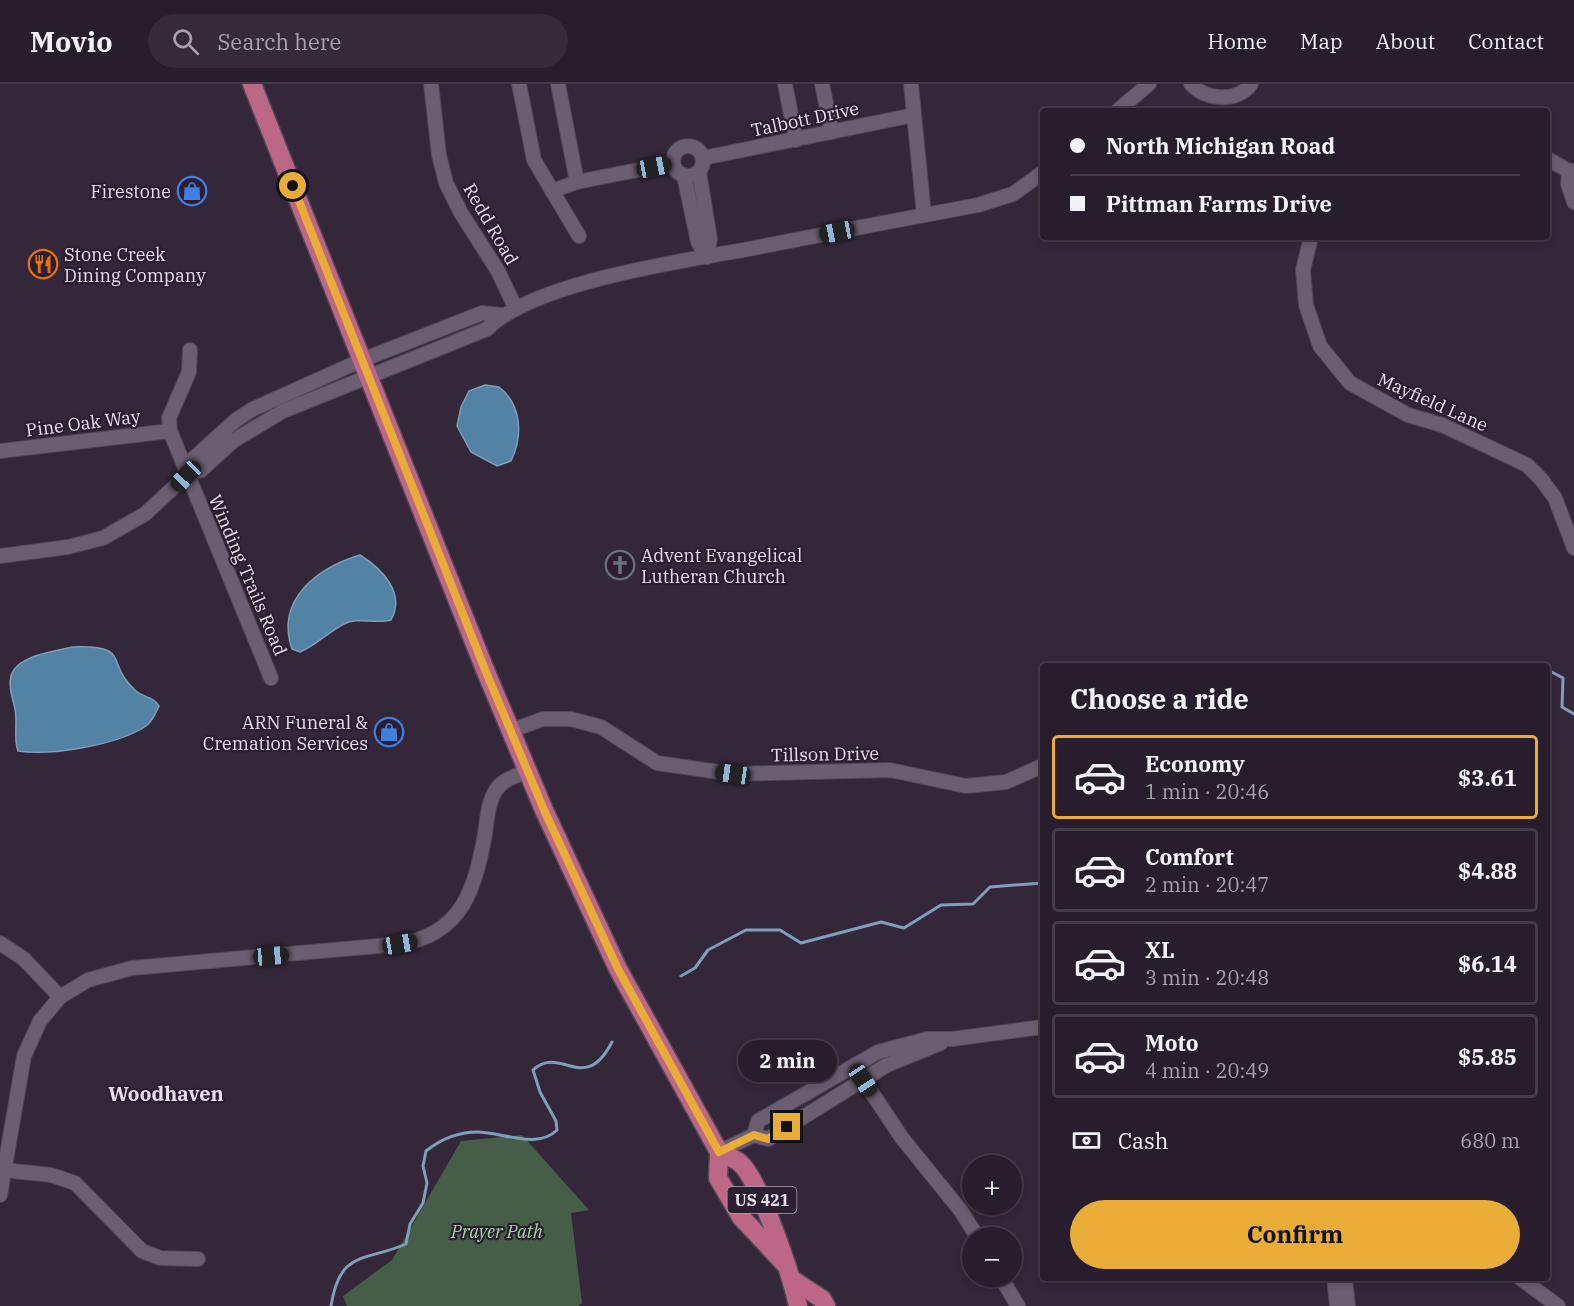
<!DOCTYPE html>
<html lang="en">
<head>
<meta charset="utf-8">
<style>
  :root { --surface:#281d2c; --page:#342a38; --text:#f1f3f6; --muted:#a5a2a9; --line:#443b48; --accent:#e8ac37 }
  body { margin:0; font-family:"IBM Plex Serif",serif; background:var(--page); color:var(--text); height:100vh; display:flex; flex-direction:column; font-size:22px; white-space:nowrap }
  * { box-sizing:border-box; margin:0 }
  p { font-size:20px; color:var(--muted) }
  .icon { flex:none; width:33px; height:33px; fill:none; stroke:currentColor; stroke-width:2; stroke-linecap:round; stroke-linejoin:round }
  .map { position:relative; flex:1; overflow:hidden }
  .panel { position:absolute; left:1040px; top:579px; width:510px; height:618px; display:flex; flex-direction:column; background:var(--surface); border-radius:6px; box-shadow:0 3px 9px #0003,0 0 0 2px var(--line) }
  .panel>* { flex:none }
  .hud { position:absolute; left:1040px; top:24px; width:510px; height:132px; border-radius:6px; box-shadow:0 3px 9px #0003,0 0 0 2px var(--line); display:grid; align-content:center; height:132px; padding:0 30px; background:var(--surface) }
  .tools { position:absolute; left:962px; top:1071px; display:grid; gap:12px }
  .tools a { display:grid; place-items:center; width:60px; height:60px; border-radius:50%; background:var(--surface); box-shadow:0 3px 9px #0003,0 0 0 2px var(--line); font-size:30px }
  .end { position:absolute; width:27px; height:27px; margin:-14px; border:8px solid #e8ac37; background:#111; box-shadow:0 0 0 3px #111 }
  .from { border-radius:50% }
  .bubble { position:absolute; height:42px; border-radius:21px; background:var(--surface); box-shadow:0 3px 9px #0003,0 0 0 2px var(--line); font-size:20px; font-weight:700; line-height:42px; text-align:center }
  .car { position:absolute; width:18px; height:36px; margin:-18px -9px; border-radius:8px; box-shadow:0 0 4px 2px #0007; background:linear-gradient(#222 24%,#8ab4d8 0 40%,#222 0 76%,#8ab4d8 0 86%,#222 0) }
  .hud b { display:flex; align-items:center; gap:21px; height:57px; font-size:22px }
  .hud b+b { border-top:2px solid var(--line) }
  .hud i { width:15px; height:15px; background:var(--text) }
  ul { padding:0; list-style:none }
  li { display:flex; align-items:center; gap:18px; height:84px; margin:0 12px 9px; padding:0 18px; border:3px solid var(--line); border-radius:6px }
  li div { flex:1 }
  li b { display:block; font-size:22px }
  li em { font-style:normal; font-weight:700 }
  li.active { border-color:var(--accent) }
  li>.icon { width:54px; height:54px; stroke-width:1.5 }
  h2 { padding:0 30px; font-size:27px; line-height:72px }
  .pay { display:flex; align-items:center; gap:15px; height:66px; padding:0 30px; font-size:22px }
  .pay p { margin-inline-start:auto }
  .cta { display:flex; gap:12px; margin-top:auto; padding:12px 30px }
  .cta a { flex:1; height:69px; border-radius:36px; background:var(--accent); color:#111; font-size:24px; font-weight:700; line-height:69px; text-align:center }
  header { display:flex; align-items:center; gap:36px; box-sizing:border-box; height:84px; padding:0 30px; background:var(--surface); border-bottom:2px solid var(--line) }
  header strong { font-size:28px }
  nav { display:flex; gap:33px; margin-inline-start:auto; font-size:21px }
  .search { width:420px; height:54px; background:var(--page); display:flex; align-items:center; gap:15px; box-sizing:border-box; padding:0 21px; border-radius:33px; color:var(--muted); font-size:22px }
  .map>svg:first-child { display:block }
</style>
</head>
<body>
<header>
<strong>Movio</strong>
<div class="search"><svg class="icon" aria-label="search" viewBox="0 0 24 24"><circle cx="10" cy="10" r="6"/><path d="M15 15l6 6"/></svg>Search here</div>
<nav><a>Home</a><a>Map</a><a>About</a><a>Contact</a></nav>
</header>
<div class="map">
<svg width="1574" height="1222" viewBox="0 0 1574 1222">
  <rect width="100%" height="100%" fill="#35273a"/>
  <polygon fill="#465e47" points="522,1051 589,1126 571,1129 582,1219 578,1222 347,1222 343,1212 392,1176 461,1057"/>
  <g fill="#5282a4" stroke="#7f9eb9" stroke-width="1.5">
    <path d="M485 301 499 303C522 321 523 352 511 377L497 382 471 368 457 342 461 323 469 307Z"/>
    <path d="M360 471C382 485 406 509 391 536 376 540 357 533 344 540 328 548 317 561 300 568L292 565C275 516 317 484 360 471Z"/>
    <path d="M73 563C133 561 104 579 136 607 144 614 153 612 159 622 156 628 152 638 146 642 118 661 51 672 18 667 13 654 18 640 15 625 13 615 8 603 11 592 17 571 56 567 73 563Z"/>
  </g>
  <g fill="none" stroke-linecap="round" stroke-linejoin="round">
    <g stroke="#7f9eb9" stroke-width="3">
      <polyline points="1546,585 1563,594 1562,623 1574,630"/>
      <polyline points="681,892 695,884 708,866 746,846 780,846 801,859 881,838 904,844 941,821 973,820 990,803 1042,799"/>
      <path d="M331 1222C340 1165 365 1178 406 1160L410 1140 423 1119 427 1099 423 1082 426 1067C441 1055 458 1048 477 1048 503 1048 537 1066 557 1046L556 1037 540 1008 533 986C561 960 584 1012 612 958"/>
    </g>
    <g stroke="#514656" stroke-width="16">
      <g id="street">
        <polyline points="431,0 439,71 446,99 461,129 498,187 516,225"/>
        <polyline points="519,0 534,76 579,152"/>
        <polyline points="558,0 577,98"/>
        <polyline points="785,0 796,56"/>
        <polyline points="822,0 832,48"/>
        <polyline points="911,0 924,131"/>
        <path d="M1191 0C1206 16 1237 19 1251 0"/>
        <polyline points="1117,27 1149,0"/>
        <circle cx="688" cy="77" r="15"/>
        <polyline points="703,74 914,31"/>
        <polyline points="1546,74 1569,87 1574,87"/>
        <polyline points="1569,87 1568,100 1574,118"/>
        <polyline points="699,88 710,155 707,173"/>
        <polyline points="684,91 698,158 707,173"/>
        <polyline points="552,107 577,98 673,79"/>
        <polyline points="1311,153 1303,186 1306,221 1320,262 1350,299 1408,331 1442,341 1527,381 1541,395 1555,414 1574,464"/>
        <polyline points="190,266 189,288 169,334 170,347 271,594"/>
        <polyline points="0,367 170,347"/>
        <path d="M190 387H200L233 357 283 327 487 245C535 197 686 177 754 164 829 149 903 135 978 121L1013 110 1042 89"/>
        <polyline points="0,472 68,463 103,454 145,430 186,392 193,375 236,336 253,325 362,276 482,229 501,231"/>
        <polyline points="510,647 543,635 571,635 601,643 657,679 733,690 890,686 966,702 1006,698 1042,682"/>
        <polyline points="0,859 24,875 60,913"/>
        <polyline points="858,988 902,1054 961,1127 978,1154"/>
        <polyline points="754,1051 758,1037 878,968 927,955 952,955 1042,943"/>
        <polyline points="719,1068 754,1051 768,1055 887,981 941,959"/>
        <polyline points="4,1086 51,1091 75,1099 142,1167 160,1174 198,1175"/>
        <path d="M0 1111 24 972 40 937 60 913 88 896 132 884 400 860C463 850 475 804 485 750 487 736 488 718 496 706 503 695 516 692 527 687"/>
        <polyline points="1000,1192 1018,1222"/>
        <polyline points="1334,1194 1337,1222"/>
        <polyline points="1345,1194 1348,1222"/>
        <polyline points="1520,1194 1558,1222"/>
      </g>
    </g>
    <g stroke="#514656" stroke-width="21">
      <g id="primary">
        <polyline points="252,0 486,588 544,726 618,885 719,1068 718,1094 741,1133 784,1179"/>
        <path d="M719 1068C725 1071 734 1074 740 1079 760 1096 792 1194 798 1222"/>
        <polyline points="793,1196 822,1215 826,1222"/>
      </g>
    </g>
    <use href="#street" stroke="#6b5d72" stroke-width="14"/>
    <use href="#primary" stroke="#bb6785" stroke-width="18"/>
  </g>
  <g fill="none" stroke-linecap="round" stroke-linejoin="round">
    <polyline stroke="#e8ac37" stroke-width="8" points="293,102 486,588 544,726 618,885 719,1068 754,1051 768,1055 787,1043"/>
  </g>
  <defs>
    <g id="shop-ring" transform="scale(1.5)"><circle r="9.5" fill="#2a1e30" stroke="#3f7fe0" stroke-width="1.5"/><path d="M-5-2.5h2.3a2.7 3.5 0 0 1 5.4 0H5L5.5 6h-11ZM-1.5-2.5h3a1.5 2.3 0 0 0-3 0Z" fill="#3f7fe0"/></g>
    <g id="restaurant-ring" transform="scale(1.5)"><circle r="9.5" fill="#2a1e30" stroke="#e8710a" stroke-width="1.5"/><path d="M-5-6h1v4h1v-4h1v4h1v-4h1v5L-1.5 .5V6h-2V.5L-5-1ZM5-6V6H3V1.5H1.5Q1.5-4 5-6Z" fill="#e8710a"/></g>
    <g id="church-ring" transform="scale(1.5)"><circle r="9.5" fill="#2a1e30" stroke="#6b7280" stroke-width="1.5"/><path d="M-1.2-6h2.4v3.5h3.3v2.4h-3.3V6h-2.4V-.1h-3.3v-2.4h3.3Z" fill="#6b7280"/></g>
  </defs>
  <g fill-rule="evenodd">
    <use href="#shop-ring" x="192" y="107"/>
    <use href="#restaurant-ring" x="43" y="180"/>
    <use href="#church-ring" x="620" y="481"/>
    <use href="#shop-ring" x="389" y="648"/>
  </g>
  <g text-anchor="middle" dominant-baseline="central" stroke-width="4.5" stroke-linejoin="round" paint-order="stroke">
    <rect fill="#2a1e30" stroke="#aea4b3" stroke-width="1.5" x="727.5" y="1103" width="69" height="26" rx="4.5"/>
    <g font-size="16" font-weight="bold" fill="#e7deeb">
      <text x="762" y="1116">US 421</text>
    </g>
    <g font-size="18" fill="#e7deeb" stroke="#2a1e30">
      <text transform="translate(805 35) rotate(-12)">Talbott Drive</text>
      <text transform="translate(491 140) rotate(60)">Redd Road</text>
      <text transform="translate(1433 318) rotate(24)">Mayfield Lane</text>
      <text transform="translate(83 339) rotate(-7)">Pine Oak Way</text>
      <text transform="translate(248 491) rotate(67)">Winding Trails Road</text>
      <text transform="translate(825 670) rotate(-1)">Tillson Drive</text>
    </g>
    <g font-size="18" fill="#e7deeb" stroke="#2a1e30" text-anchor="end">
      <text x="171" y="107">Firestone</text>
      <text x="64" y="170" text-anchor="start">Stone Creek<tspan x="64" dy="21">Dining Company</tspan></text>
      <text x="641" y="471" text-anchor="start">Advent Evangelical<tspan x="641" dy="21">Lutheran Church</tspan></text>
      <text x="368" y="638">ARN Funeral &amp;<tspan x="368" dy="21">Cremation Services</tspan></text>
    </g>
    <g font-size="18" font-style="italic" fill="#9cda9f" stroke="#2a1e30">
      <text x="497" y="1147">Prayer Path</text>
    </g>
    <g font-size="20" font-weight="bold" fill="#e7deeb" stroke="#2a1e30">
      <text x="166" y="1009">Woodhaven</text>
    </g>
  </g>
</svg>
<div class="tools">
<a>+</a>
<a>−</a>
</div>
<i class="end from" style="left:293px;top:102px"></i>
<i class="end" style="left:787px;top:1043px"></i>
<div class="bubble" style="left:738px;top:956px;width:99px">2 min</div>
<i class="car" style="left:654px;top:83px;rotate:79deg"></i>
<i class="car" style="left:837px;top:148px;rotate:259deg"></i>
<i class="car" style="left:186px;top:392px;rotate:224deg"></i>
<i class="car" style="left:733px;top:690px;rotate:278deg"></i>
<i class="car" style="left:400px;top:860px;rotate:81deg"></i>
<i class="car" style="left:271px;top:872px;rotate:85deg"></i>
<i class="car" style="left:863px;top:996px;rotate:146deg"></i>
<div class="hud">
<b><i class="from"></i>North Michigan Road</b>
<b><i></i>Pittman Farms Drive</b>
</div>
<section class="panel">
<h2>Choose a ride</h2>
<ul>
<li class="active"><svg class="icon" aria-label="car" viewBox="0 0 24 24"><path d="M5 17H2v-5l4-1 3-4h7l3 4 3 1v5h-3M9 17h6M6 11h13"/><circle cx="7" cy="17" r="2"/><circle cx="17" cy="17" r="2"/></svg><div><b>Economy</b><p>1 min · 20:46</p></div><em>$3.61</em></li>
<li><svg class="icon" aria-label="car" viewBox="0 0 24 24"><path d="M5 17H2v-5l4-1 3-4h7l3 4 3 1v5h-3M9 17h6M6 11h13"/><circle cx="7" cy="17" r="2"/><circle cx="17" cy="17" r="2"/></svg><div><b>Comfort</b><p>2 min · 20:47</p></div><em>$4.88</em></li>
<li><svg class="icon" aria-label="car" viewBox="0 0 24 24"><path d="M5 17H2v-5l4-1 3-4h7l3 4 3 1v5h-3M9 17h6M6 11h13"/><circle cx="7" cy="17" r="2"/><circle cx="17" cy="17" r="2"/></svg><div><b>XL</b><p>3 min · 20:48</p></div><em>$6.14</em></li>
<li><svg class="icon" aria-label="car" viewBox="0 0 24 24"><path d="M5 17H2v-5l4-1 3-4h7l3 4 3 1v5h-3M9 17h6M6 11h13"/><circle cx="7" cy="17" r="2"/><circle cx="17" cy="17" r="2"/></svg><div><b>Moto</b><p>4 min · 20:49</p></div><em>$5.85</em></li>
</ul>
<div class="pay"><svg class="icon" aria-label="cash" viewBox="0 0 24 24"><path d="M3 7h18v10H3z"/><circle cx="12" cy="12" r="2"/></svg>Cash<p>680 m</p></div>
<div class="cta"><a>Confirm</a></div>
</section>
</div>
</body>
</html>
